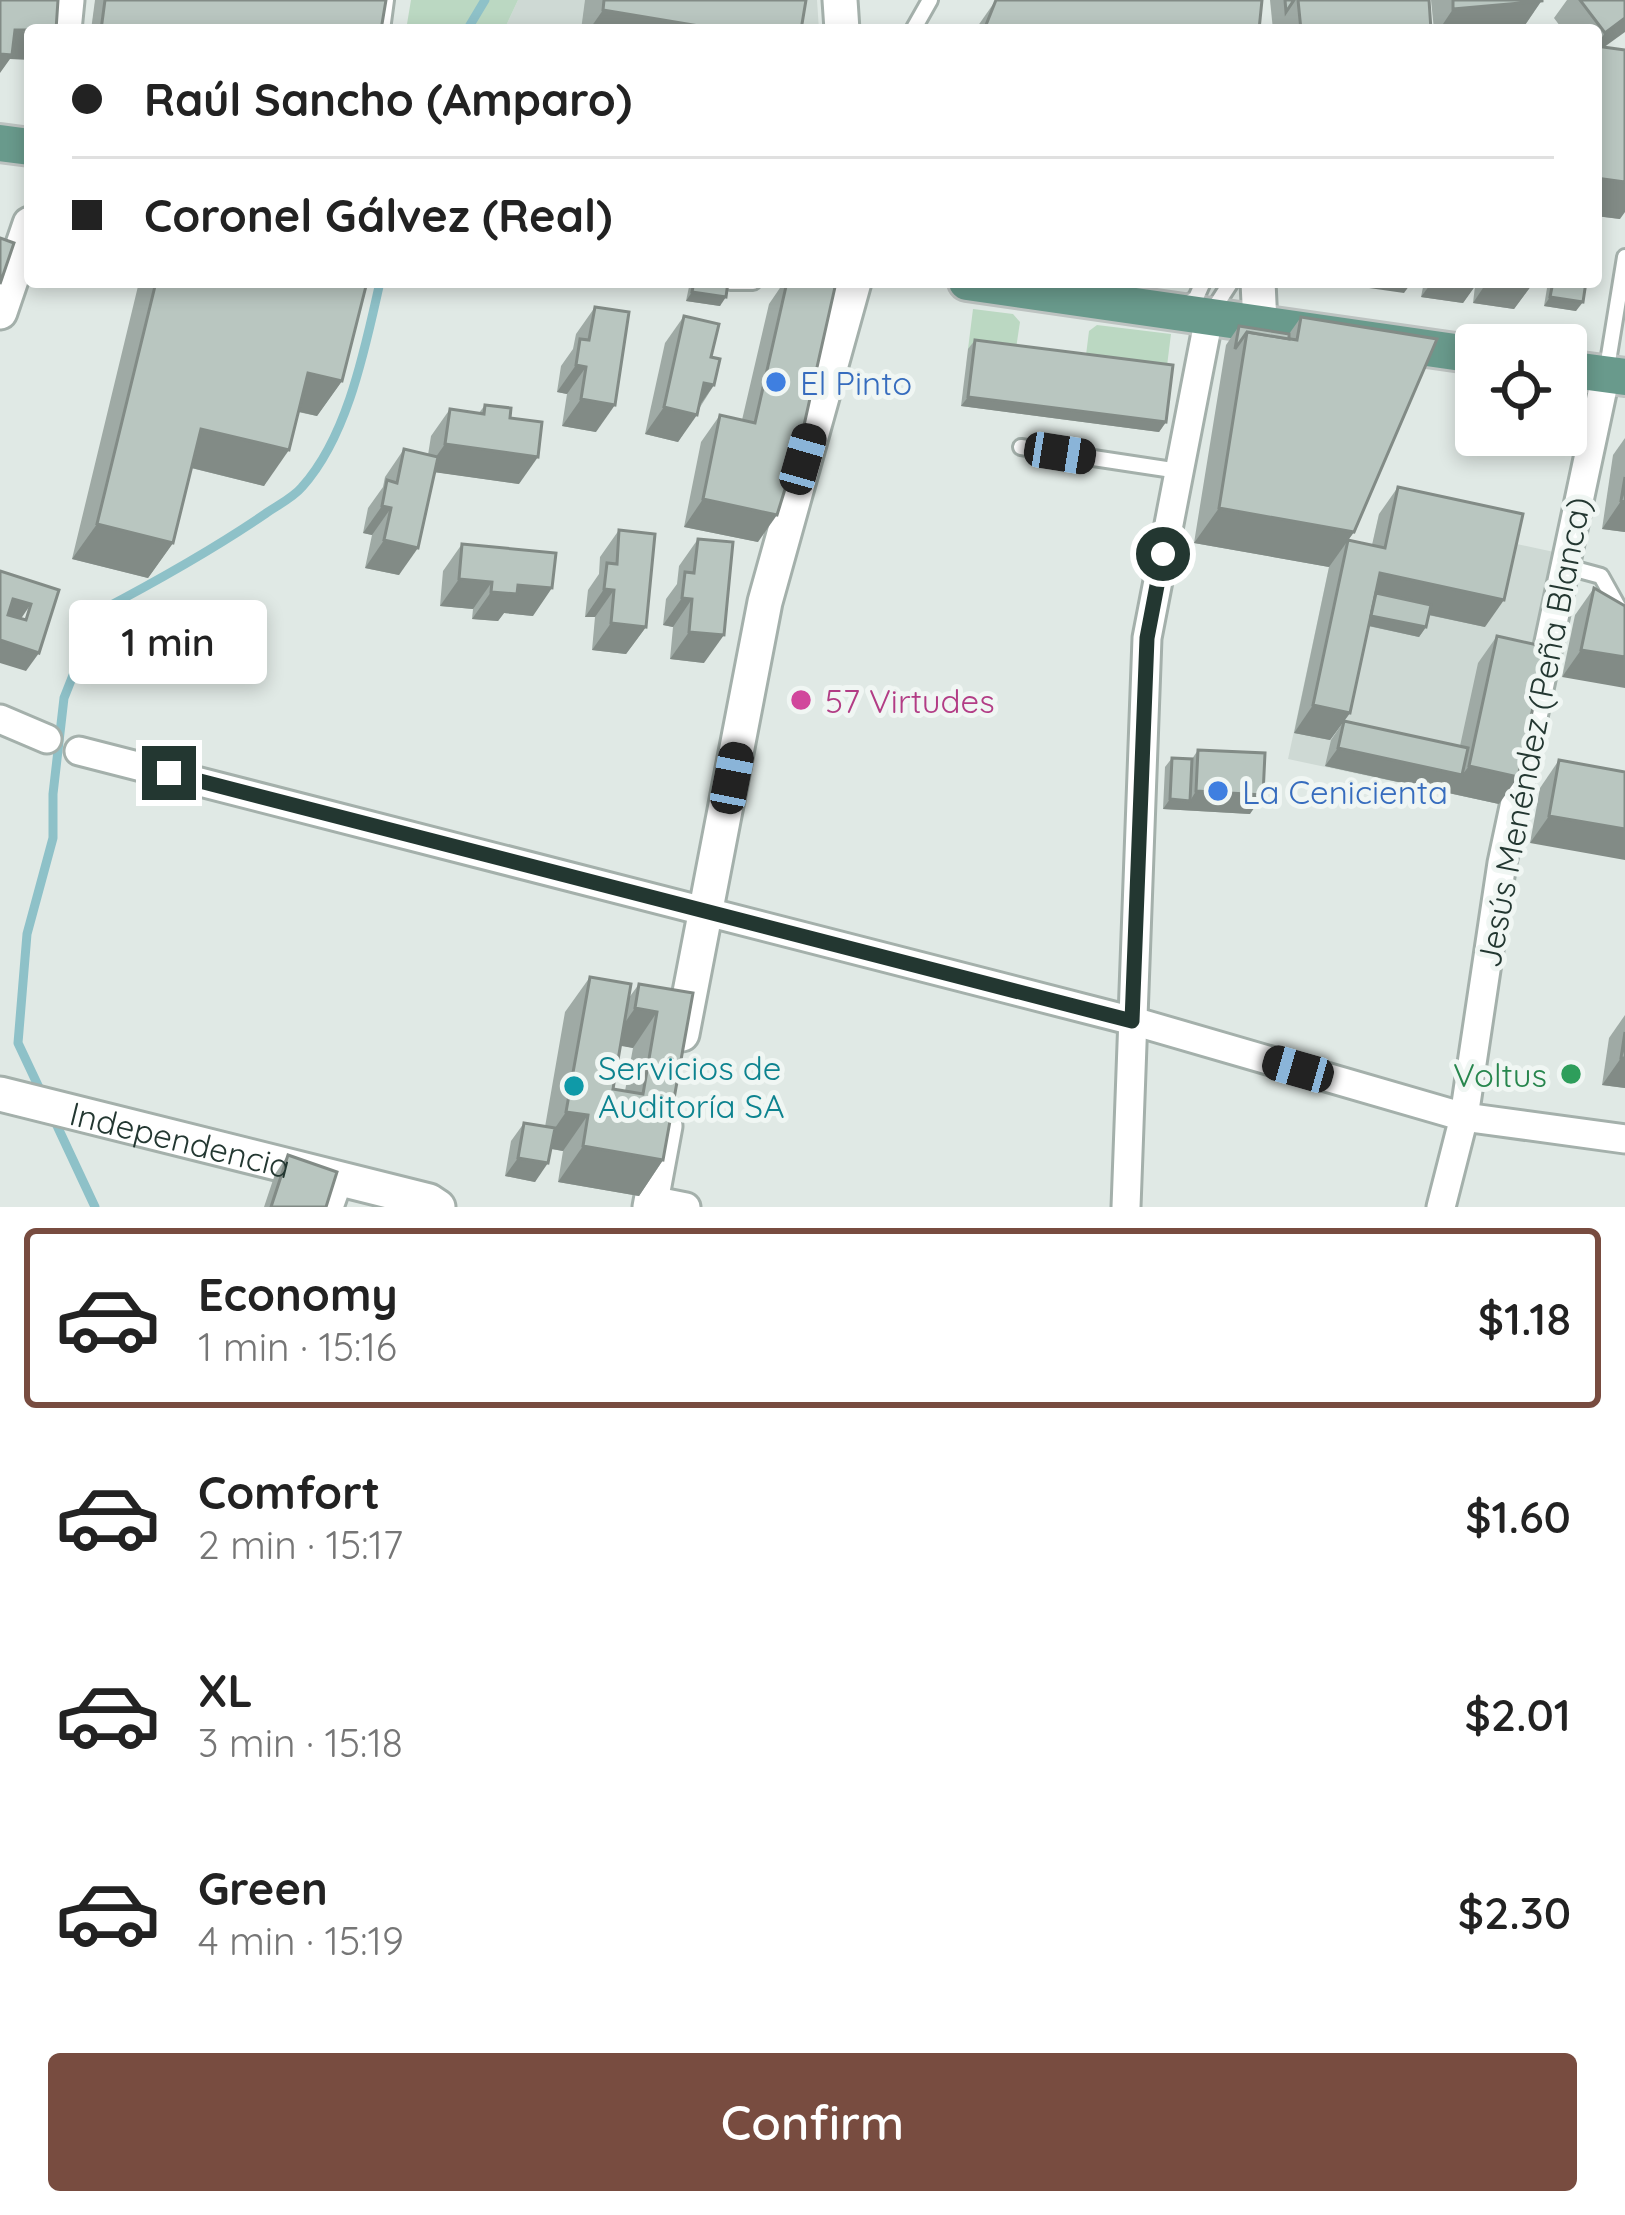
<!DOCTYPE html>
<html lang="en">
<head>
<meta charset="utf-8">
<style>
  :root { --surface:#fff; --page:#f2f2f2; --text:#222; --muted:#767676; --line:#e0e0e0; --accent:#784c40 }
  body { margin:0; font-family:Quicksand,sans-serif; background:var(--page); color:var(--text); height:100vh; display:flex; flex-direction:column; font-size:45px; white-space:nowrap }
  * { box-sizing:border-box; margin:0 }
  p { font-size:39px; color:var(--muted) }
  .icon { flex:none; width:66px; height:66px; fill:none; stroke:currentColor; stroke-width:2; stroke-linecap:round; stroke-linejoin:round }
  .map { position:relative; height:1207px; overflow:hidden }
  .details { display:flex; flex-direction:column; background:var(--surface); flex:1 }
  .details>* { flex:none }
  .hud { position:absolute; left:24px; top:24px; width:1578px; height:264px; border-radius:12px; box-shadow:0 6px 18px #0003; display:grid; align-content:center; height:264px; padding:0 48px; background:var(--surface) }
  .controls { position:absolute; left:1455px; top:324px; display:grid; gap:24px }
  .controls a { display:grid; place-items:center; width:132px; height:132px; border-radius:12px; background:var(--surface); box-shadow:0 6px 18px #0003; font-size:60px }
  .end { position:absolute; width:54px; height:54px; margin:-27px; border:15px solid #233731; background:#fff; box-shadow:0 0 0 6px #fff }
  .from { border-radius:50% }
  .bubble { position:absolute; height:84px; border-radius:12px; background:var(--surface); box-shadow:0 6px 18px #0003; font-size:39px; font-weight:600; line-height:84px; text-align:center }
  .car { position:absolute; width:36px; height:72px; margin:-36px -18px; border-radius:15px; box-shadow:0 0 9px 3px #0007; background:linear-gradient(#222 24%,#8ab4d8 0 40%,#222 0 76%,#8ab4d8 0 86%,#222 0) }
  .hud b { display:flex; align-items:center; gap:42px; height:114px; font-size:45px }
  .hud b+b { border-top:3px solid var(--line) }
  .hud i { width:30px; height:30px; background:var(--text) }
  ul { padding:21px 0 0; list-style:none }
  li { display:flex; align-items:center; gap:36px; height:180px; margin:0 24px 18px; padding:0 24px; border:6px solid transparent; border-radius:12px }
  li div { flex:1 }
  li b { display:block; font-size:45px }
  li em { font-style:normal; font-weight:600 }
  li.on { border-color:var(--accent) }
  li>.icon { width:108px; height:108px; stroke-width:1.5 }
  .cta { display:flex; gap:24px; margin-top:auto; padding:24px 48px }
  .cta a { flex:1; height:138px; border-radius:12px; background:var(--accent); color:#fff; font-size:48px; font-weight:600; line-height:138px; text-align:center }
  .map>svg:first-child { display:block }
</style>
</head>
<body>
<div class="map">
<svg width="1625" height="1207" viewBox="0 0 1625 1207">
  <rect width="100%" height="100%" fill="#e0e9e5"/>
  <g fill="#ced9d4">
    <polygon points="518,0 817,0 819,30 504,30"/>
    <polygon points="1379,514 1554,552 1499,804 1288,759 1329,567 1366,574"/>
  </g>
  <g fill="#bbd8c2">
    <polygon points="411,0 518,0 504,30 406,30"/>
    <polygon points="973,309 1013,314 1020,322 1015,355 968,349"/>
    <polygon points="1097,325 1171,334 1166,374 1085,363 1089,331"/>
  </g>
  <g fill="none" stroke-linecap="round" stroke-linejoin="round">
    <g stroke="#8ec1c8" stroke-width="9">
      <polyline points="467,30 485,0"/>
      <path d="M42 1094 18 1043 27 934 53 838V794L64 698 98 612C155 582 211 551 265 514 276 506 293 498 302 487 348 436 365 348 380 282"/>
      <polyline points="52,1115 95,1207"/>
    </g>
    <g stroke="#a4b0ab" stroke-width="20">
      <g id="service">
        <polyline points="382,30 386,0"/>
        <polyline points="913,30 930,0"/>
        <polyline points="730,282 753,282"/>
        <polyline points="1182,308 1196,298 1203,282"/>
        <polyline points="1211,313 1231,282"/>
        <polyline points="1606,374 1625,257"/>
        <polyline points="1021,447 1179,471"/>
        <polyline points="1564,566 1601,576 1625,619"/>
      </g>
    </g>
    <g stroke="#a4b0ab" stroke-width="33">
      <g id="minor">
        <polyline points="0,719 47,739"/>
        <polyline points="79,751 1133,1021 1464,1117 1625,1139"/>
        <polyline points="651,1200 686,1207"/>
        <polyline points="329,1207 339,1179"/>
        <polyline points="1126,1207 1147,638 1209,317"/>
        <polyline points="1441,1207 1464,1117 1502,863 1606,374"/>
      </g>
    </g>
    <g stroke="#a4b0ab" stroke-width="39">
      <g id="tertiary">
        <polyline points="840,0 842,30"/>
        <polyline points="64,30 67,0"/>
        <polyline points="1258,282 1260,324"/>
        <polyline points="0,312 30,224"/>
        <polyline points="682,1034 765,602 854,282"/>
        <path id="s1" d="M0 1094 429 1201 438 1207"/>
        <polyline points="650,1207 665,1126"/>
      </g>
    </g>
    <g stroke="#bdc3c1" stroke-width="42">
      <g id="primary">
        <polyline points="0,143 30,147"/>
        <polyline points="967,282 1476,355"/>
        <polyline points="1566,369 1625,377"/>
      </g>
    </g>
    <use href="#service" stroke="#fff" stroke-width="14"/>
    <use href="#minor" stroke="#fff" stroke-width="27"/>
    <use href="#tertiary" stroke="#fff" stroke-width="33"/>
    <use href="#primary" stroke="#699a8c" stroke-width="36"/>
  </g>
  <g fill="#9faaa5" fill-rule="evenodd">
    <polygon points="95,0 386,0 381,30 91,30"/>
    <polygon points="585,0 806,0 801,30 581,30"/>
    <polygon points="996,0 1259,30 975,30"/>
    <polygon points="1270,0 1429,0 1431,30 1273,30"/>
    <polygon points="1431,0 1542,0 1523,28 1503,30 1434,30"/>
    <polygon points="1567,0 1625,0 1604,47 1620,219 1596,216 1596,30 1563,30 1554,18"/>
    <polygon points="139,282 367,282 342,381 317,416 298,412 264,486 191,468 173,543 148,578 72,559"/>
    <polygon points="690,282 728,282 720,306 686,301"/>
    <polygon points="784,282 812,282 758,542 684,527 701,442 720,415 742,420 769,304"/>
    <polygon points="1424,282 1534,282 1514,309 1473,303 1475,286 1463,303 1421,297"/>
    <polygon points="1548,282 1586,282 1576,311 1544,306"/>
    <polygon points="595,307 596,432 562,426 567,394 557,392 561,366 573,349 576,334"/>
    <polygon points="684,316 711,357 714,385 678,442 645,434 665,343"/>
    <polygon points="1301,317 1354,532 1348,540 1372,545 1379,514 1398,487 1485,627 1428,615 1426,627 1419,637 1368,626 1350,713 1330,740 1294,733 1329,567 1194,543 1226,345 1239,326 1289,334"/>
    <polygon points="975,340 1166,422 1159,432 961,406 968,349"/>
    <polygon points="485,405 510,418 519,484 435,472 399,575 365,568 372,535 363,533 368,508 383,487 385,477 404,449 428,455 431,436 450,409 479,413"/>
    <polygon points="1625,438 1625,532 1602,529 1613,455"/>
    <polygon points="619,530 646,627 626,654 592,650 595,617 585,617 588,590 599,574 600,557"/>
    <polygon points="698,539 704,663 670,659 673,627 663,625 666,599 677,584 679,566"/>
    <polygon points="462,544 533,616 504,613 498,621 472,619 473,609 440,606 443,571"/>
    <polygon points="1594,588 1625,606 1562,677 1575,615"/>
    <polygon points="1497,636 1499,804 1325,766 1331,740 1344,721 1460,746 1478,663"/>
    <polygon points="1198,750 1250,814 1163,809 1165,767 1172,758 1192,759"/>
    <polygon points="1559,760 1625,772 1530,843 1540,788"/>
    <path d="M590 977 628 999 639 984 693 993 663 1160 639 1196 558 1182 563 1151 551 1149 535 1182 505 1176 511 1141 524 1123 545 1127 565 1012ZM620 1045 633 1048 625 1091 613 1089Z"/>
    <polygon points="1625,1015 1625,1088 1602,1085 1609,1038"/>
    <polygon points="288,1155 326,1207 264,1207 275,1174"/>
  </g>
  <g fill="#828b86">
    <polygon points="1542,0 1523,28 1439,30 1453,9"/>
    <polygon points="603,10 723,30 589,30"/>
    <polygon points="1625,18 1625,32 1596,53 1596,46 1605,33"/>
    <polygon points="15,30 30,32 30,60 10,59 0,73 0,51"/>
    <polygon points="1596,178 1625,182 1625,212 1620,219 1596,216"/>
    <polygon points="1366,282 1412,282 1404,293 1362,287"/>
    <polygon points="1432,282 1478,282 1463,303 1421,297"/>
    <polygon points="1487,282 1534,282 1514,309 1473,303"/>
    <polygon points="692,292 726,297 720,306 686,301"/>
    <polygon points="1550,297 1583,302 1576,311 1544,306"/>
    <polygon points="576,365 586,367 567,394 557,392"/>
    <polygon points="308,373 342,381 317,416 283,408"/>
    <polygon points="704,383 714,385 695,412"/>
    <polygon points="968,397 1166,422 1159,432 961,406"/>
    <polygon points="581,399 615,405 596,432 562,426"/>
    <polygon points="664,407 697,415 678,442 645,434"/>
    <polygon points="201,429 289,450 264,486 176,464"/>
    <polygon points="445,444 538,457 519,484 426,471"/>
    <polygon points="703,499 777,515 758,542 684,527"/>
    <polygon points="1621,501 1625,502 1625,532 1602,529"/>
    <polygon points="382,506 391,508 372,535 363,533"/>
    <polygon points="1219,508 1354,532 1329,567 1194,543"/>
    <polygon points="97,524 173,543 148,578 72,559"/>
    <polygon points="384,540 418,548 399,575 365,568"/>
    <polygon points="1380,573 1504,600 1485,627 1365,601"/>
    <polygon points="459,579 492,582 473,609 440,606"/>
    <polygon points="518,585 552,588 533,616 504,613 498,621 472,619 491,592"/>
    <polygon points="604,589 614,590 595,617 585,617"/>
    <polygon points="682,598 692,599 673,627 663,625"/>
    <polygon points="13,599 31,604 18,623 0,617"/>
    <polygon points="1362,614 1426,627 1419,637 1356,623"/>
    <polygon points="611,623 646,627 626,654 592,650"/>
    <polygon points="689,632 724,635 704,663 670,659"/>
    <polygon points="0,640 39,653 26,671 0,663"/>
    <polygon points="1581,650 1625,657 1625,688 1562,677"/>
    <polygon points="1313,705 1350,713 1330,740 1294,733"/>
    <polygon points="1338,748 1462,775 1469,766 1518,777 1499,804 1325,766"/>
    <polygon points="1196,791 1263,795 1250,814 1163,809 1170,799 1190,801"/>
    <polygon points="1549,816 1625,829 1625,860 1530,843"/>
    <polygon points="635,1008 657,1012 633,1048 610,1044"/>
    <polygon points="1621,1058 1625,1058 1625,1088 1602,1085"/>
    <polygon points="566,1112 588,1115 563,1151 542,1147"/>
    <polygon points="583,1146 663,1160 639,1196 558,1182"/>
    <polygon points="518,1158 548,1163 535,1182 505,1176"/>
  </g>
  <g fill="#b9c6c0" stroke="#828b86" stroke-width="3" fill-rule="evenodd">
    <polygon points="0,0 58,0 56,30 15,30 12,55 0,54"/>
    <polygon points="105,0 386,0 381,30 101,30"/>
    <polygon points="604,0 806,0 801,30 723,30 603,10"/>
    <polygon points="996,0 1262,0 1259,30 984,30"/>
    <polygon points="1285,0 1294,0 1286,12"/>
    <polygon points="1298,0 1429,0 1431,30 1301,30"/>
    <polygon points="1453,0 1542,0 1542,1 1453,9"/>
    <polygon points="1580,0 1625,0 1625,18 1605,33"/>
    <polygon points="1596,46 1625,50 1625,182 1596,178"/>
    <polygon points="0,238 14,243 0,284"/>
    <polygon points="156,282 367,282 342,381 308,373 289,450 201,429 173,543 97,524"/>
    <polygon points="694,282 728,282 726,297 692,292"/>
    <polygon points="787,282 812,282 835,287 802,434 777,515 703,499 720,415 755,423"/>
    <polygon points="1553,282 1586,282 1583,302 1550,297"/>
    <polygon points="595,307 629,312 615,405 581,399 586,367 576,365 580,339 589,340"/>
    <polygon points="684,316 719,324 711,357 720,359 714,385 704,383 697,415 664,407"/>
    <polygon points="1301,317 1437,339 1354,532 1219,508 1247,332 1297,340"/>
    <polygon points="1239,326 1289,334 1289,339 1247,332 1235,349"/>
    <polygon points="975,340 1173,365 1166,422 968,397"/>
    <polygon points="485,405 511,408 510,418 542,422 538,457 445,444 450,409 484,414"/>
    <polygon points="404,449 438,457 418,548 384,540 391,508 382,506 387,480 397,483"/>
    <polygon points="1625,477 1625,502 1621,501"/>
    <polygon points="1398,487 1523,514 1504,600 1380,573 1350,713 1313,705 1348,540 1385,548"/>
    <polygon points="619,530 655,534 646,627 611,623 614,590 604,589 607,563 617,564"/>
    <polygon points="698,539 733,542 724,635 689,632 692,599 682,598 685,572 694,573"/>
    <polygon points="462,544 556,553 552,588 518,585 517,594 491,592 492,582 459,579"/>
    <path d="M0 571 59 590 39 653 0 640ZM13 599 31 604 26 620 8 615Z"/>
    <polygon points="1594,588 1625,606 1625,657 1581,650"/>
    <polygon points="1376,593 1431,605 1426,627 1371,616"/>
    <polygon points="1497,636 1546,647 1518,777 1469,766"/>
    <polygon points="1344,721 1468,748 1462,775 1338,748"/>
    <polygon points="1198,750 1265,753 1263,795 1196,791"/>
    <polygon points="1172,758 1192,759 1190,801 1170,799"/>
    <polygon points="1559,760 1625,772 1625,829 1549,816"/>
    <polygon points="590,977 631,984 613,1089 643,1094 657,1012 635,1008 639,984 693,993 663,1160 583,1146 588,1115 566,1112"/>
    <polygon points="1625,1032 1625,1058 1621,1058"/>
    <polygon points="524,1123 555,1128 548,1163 518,1158"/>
    <polygon points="288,1155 337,1172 326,1207 271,1207"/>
  </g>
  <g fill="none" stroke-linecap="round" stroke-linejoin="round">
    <polyline stroke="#233731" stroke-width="15" points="169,773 1132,1021 1147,638 1163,554"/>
  </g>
  <g fill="#3f7fe0" stroke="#f0f6f3" stroke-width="4.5">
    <circle cx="776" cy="382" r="12"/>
    <circle cx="1218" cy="791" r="12"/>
  </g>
  <circle fill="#d1479c" stroke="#f0f6f3" stroke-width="4.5" cx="801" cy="700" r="12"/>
  <circle fill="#2e9e5b" stroke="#f0f6f3" stroke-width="4.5" cx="1571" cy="1074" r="12"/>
  <circle fill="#0f9aa8" stroke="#f0f6f3" stroke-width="4.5" cx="574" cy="1086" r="12"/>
  <g text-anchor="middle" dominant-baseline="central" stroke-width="10" stroke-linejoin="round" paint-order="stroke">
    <g font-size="33" fill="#366cbe" stroke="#f0f6f3" text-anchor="start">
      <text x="800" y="382">El Pinto</text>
      <text x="1242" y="791">La Cenicienta</text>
    </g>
    <g font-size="33" fill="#b23c85" stroke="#f0f6f3" text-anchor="start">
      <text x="825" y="700">57 Virtudes</text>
    </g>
    <g font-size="33" fill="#233731" stroke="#f0f6f3">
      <text transform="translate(1533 732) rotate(-79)">Jesús Menéndez (Peña Blanca)</text>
      <text stroke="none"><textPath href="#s1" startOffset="186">Independencia</textPath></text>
    </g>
    <g font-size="33" fill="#0d838f" stroke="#f0f6f3" text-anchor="start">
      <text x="598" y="1067">Servicios de<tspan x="598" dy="38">Auditoría SA</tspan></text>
    </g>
    <g font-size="33" fill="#27864d" stroke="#f0f6f3" text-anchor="end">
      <text x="1547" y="1074">Voltus</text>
    </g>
  </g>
</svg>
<div class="controls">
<a><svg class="icon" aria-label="locate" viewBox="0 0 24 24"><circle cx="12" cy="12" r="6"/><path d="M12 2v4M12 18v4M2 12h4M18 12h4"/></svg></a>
</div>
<i class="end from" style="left:1163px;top:554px"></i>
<i class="end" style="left:169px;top:773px"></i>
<div class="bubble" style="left:69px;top:600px;width:198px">1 min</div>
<i class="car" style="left:1060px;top:453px;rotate:99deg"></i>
<i class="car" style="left:803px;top:459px;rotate:16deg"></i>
<i class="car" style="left:732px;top:778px;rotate:11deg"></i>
<i class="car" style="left:1298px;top:1069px;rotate:286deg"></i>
<div class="hud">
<b><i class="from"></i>Raúl Sancho (Amparo)</b>
<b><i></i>Coronel Gálvez (Real)</b>
</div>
</div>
<section class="details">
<ul>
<li class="on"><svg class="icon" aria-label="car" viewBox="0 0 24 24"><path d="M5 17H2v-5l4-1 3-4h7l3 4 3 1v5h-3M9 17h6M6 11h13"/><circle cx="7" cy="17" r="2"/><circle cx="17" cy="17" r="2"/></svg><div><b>Economy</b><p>1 min · 15:16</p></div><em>$1.18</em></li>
<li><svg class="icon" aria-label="car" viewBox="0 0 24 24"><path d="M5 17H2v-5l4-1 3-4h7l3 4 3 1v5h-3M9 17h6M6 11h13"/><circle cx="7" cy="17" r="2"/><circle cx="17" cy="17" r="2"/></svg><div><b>Comfort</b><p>2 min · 15:17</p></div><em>$1.60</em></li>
<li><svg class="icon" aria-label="car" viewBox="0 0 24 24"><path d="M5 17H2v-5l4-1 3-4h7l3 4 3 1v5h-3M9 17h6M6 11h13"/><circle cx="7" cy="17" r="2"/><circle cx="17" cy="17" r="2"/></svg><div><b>XL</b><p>3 min · 15:18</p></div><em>$2.01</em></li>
<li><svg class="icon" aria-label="car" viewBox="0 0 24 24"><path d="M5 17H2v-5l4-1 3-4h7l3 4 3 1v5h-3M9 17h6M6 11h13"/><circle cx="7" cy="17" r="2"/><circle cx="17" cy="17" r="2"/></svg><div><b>Green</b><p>4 min · 15:19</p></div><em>$2.30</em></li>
</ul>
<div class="cta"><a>Confirm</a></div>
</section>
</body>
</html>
